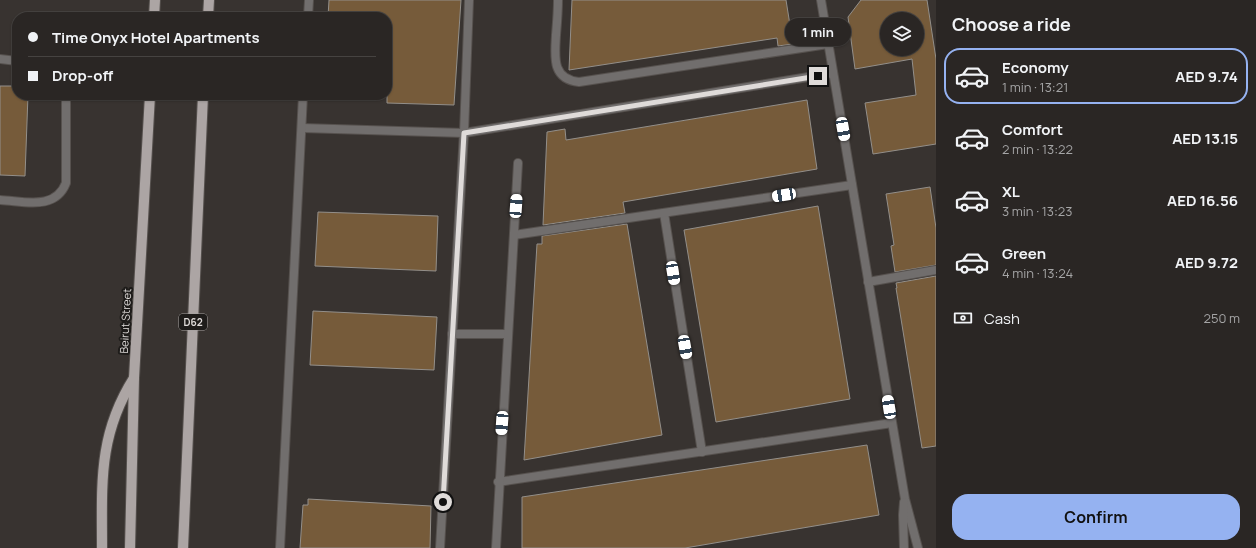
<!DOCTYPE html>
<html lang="en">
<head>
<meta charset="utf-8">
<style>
  :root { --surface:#2a2624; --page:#322e2c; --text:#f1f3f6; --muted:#a5a5a6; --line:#464341; --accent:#95b2f1 }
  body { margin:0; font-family:Manrope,sans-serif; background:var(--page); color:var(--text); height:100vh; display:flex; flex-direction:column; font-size:15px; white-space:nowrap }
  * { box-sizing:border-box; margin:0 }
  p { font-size:13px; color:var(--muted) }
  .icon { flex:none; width:22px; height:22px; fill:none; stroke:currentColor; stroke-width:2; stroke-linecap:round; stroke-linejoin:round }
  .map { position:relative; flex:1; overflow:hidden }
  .drawer { display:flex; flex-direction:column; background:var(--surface); width:320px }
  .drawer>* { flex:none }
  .top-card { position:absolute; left:12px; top:12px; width:380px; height:88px; border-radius:16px; box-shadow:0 1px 3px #0004,0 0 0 1px var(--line); display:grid; align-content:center; height:88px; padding:0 16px; background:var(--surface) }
  .tools { position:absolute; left:880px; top:12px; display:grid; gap:8px }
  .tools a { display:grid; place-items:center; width:44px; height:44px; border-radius:50%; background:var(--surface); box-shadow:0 1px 3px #0004,0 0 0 1px var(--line); font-size:20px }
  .end { position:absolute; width:18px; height:18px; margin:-9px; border:5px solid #dfdbd9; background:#111; box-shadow:0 0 0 2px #111 }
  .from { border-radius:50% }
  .bubble { position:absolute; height:28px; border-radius:14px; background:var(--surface); box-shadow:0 1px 3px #0004,0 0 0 1px var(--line); font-size:13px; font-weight:700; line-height:28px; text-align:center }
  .car { position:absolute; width:12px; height:24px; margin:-12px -6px; border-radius:5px; box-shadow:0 0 3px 1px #0007; background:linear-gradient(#fff 24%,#345 0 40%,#fff 0 76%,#345 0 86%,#fff 0) }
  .top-card b { display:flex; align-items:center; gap:14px; height:38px; font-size:15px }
  .top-card b+b { border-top:1px solid var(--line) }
  .top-card i { width:10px; height:10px; background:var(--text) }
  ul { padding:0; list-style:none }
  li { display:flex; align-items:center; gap:12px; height:56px; margin:0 8px 6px; padding:0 8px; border:2px solid transparent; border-radius:16px }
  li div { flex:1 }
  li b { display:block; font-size:15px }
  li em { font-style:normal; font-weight:700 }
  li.current { border-color:var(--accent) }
  li>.icon { width:36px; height:36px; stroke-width:1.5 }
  h2 { padding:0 16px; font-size:18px; line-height:48px }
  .pay { display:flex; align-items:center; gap:10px; height:44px; padding:0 16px; font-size:15px }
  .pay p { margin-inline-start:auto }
  .cta { display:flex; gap:8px; margin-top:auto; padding:8px 16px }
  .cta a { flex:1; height:46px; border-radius:16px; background:var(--accent); color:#111; font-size:16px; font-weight:700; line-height:46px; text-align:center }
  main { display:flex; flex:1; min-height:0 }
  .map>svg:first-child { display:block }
</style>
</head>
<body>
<main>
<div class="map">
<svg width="936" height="548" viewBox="0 0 936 548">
  <rect width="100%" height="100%" fill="#383330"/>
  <g fill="#765b3a" stroke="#938f8a" fill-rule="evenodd">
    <polygon points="329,0 461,0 454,105 387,103 387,17 328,17"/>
    <polygon points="572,0 786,0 793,44 778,46 777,38 569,70"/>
    <path d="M861 0H927L936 59V144L873 154 865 103 916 95 912 59 855 69 848 17ZM887 19H917V49H887Z"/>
    <polygon points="0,86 17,86 17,95 28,95 25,176 0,175"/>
    <polygon points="807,100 817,169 623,202 625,213 543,225 547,132 565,129 566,140"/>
    <polygon points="930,187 936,228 936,265 895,272 891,246 894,245 886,194"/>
    <polygon points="818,206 850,399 716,422 684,230"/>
    <polygon points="318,212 438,216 436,271 315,266"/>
    <polygon points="627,224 662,435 524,460 537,244 542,244 542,236"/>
    <polygon points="936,276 936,446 922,448 896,288 897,288 896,283"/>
    <polygon points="313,311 437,317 434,370 310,365"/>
    <polygon points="867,445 879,515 685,548 522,548 522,497"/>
    <polygon points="308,499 431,506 430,548 300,548 303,505 308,505"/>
  </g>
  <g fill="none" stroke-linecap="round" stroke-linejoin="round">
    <g stroke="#56514e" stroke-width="10">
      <g id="lane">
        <path d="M558 0C558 12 557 23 556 35 555 56 551 79 579 82L828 44"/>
        <polyline points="0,59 17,61"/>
        <polyline points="302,128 464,133 833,73"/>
        <path d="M0 200C24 201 55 211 66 183V95"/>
        <polyline points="664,213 702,452"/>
        <polyline points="514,235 852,185"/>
        <polyline points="868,282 936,270"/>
        <polyline points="452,334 508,334"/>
        <polyline points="498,482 892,423"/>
        <polyline points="496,548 518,163"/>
      </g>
    </g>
    <g stroke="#56514e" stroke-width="10">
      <g id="street">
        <polyline points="821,0 905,499 918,548"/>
        <polyline points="308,17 309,0"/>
        <polyline points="280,548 303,95"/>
        <polyline points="440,548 464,133 469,0"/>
        <polyline points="904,548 903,515 904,502"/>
      </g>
    </g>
    <g stroke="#56514e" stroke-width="12">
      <g id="primary">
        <polyline points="154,17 155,0"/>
        <polyline points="208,17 209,0"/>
        <path d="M102 548C102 483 98 435 134 378"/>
        <polyline points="130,548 134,378 150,95"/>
        <polyline points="183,548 203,95"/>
      </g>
    </g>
    <use href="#lane" stroke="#716e6d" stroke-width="8"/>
    <use href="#street" stroke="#716e6d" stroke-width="8"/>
    <use href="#primary" stroke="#aca5a4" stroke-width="10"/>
  </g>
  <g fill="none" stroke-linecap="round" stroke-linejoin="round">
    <polyline stroke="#dfdbd9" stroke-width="5" points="443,502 464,133 818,76"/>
  </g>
  <g text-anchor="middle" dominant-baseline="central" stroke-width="4" stroke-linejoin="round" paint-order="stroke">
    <rect fill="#1e1c1a" stroke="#a5a2a0" stroke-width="1" x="179" y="314" width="28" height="16" rx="3"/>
    <g font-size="10" font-weight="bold" fill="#dfdbd9">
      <text x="193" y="322">D62</text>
    </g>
    <g font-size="11" fill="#dfdbd9" stroke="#1e1c1a">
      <text transform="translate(125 321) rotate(-87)">Beirut Street</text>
    </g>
  </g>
</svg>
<div class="tools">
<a><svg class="icon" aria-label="layers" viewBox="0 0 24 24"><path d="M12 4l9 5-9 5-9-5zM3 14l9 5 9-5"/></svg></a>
</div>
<i class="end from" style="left:443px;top:502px"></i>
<i class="end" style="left:818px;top:76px"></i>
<div class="bubble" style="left:785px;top:18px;width:66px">1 min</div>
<i class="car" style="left:843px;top:129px;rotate:170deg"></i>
<i class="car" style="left:784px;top:195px;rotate:261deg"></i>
<i class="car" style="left:516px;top:206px;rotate:4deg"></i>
<i class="car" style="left:673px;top:273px;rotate:171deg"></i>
<i class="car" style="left:685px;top:347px;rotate:170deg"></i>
<i class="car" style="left:889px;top:407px;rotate:351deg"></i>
<i class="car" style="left:502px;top:423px;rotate:184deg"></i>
<div class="top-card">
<b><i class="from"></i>Time Onyx Hotel Apartments</b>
<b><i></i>Drop-off</b>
</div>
</div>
<section class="drawer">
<h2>Choose a ride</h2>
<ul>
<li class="current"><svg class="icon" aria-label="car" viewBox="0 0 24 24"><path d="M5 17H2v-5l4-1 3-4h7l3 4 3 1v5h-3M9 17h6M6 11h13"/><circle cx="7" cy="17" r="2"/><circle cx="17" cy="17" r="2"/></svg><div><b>Economy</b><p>1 min · 13:21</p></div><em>AED 9.74</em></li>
<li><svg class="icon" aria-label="car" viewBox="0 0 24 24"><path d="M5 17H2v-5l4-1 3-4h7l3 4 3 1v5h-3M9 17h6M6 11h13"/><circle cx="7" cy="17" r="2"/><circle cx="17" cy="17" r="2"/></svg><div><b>Comfort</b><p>2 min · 13:22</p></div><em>AED 13.15</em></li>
<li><svg class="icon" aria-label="car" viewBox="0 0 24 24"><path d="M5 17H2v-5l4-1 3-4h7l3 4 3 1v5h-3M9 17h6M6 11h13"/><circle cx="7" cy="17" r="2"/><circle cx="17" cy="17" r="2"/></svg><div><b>XL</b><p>3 min · 13:23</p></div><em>AED 16.56</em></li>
<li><svg class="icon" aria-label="car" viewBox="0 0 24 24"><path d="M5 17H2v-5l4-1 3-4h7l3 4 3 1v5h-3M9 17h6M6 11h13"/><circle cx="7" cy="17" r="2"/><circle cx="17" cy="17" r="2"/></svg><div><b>Green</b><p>4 min · 13:24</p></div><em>AED 9.72</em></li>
</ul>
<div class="pay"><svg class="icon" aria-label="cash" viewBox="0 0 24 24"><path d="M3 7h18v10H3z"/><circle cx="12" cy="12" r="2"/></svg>Cash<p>250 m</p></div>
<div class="cta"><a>Confirm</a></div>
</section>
</main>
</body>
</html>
